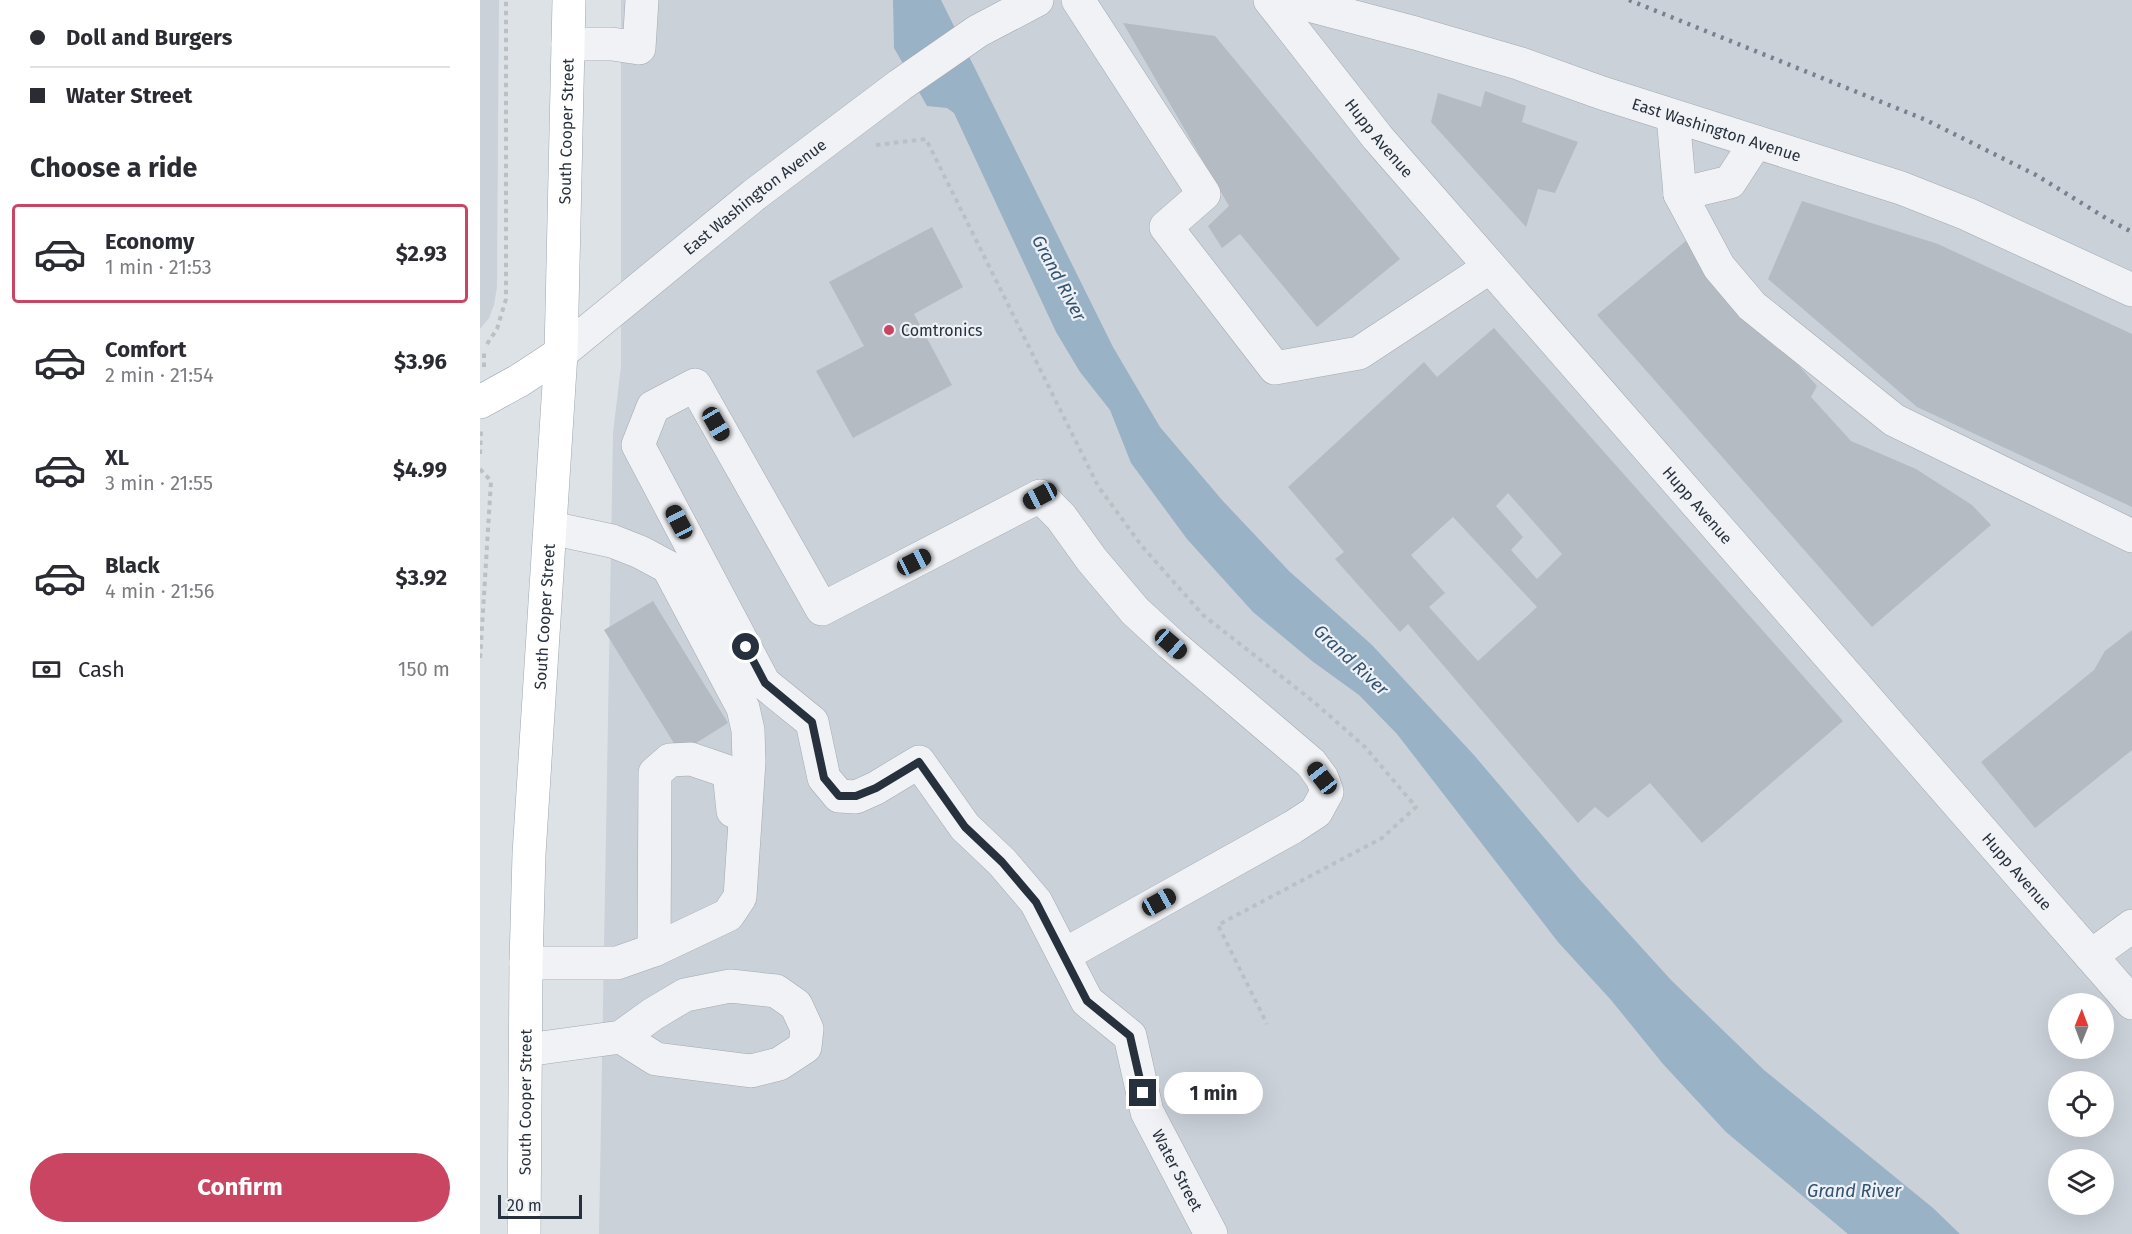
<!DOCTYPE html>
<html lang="en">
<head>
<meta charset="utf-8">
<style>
  :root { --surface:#fff; --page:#f2f2f3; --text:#2b2b33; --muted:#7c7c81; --line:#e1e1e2; --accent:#c94561 }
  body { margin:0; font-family:"Fira Sans",sans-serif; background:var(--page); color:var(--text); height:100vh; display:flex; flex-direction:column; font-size:22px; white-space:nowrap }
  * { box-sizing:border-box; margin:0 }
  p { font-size:20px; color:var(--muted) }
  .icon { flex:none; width:33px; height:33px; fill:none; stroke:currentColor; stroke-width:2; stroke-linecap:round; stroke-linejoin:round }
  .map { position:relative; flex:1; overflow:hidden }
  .details { display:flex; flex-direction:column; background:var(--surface); width:480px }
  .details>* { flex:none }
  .guide { display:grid; align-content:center; height:132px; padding:0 30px; background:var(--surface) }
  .needle { width:39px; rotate:1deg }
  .buttons { position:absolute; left:1568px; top:993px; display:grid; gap:12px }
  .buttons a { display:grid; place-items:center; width:66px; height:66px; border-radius:50%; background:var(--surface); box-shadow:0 6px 24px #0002; font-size:30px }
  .scale { position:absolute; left:18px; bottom:15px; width:84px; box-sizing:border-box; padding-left:6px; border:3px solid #27303d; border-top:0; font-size:16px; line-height:21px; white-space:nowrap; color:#27303d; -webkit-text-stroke:4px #edf0f4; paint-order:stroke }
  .end { position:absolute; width:27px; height:27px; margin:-14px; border:8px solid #27303d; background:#fff; box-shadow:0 0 0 3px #fff }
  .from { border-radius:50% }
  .bubble { position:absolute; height:42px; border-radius:21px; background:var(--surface); box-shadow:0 6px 24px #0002; font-size:20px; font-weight:700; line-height:42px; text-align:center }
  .car { position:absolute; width:18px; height:36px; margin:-18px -9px; border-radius:8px; box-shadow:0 0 4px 2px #0007; background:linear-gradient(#222 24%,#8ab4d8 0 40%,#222 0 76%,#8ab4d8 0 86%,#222 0) }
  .guide b { display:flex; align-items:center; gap:21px; height:57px; font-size:22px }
  .guide b+b { border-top:2px solid var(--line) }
  .guide i { width:15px; height:15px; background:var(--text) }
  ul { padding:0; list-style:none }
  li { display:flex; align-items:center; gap:18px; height:99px; margin:0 12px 9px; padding:0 18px; border:3px solid transparent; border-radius:6px }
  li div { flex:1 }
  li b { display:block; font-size:22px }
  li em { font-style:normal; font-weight:700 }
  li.current { border-color:var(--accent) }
  li>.icon { width:54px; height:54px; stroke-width:1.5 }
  h2 { padding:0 30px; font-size:27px; line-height:72px }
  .pay { display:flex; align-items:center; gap:15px; height:66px; padding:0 30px; font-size:22px }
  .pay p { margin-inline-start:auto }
  .button { display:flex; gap:12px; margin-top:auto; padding:12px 30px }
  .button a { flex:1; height:69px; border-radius:36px; background:var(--accent); color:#fff; font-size:24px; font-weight:700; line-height:69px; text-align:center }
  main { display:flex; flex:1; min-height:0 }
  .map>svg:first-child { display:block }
</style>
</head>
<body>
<main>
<section class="details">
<div class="guide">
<b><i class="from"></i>Doll and Burgers</b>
<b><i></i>Water Street</b>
</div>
<h2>Choose a ride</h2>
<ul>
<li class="current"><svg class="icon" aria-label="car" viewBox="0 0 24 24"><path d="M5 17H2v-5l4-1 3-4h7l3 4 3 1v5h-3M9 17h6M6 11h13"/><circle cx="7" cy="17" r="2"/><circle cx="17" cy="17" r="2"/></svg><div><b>Economy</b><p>1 min · 21:53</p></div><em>$2.93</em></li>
<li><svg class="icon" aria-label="car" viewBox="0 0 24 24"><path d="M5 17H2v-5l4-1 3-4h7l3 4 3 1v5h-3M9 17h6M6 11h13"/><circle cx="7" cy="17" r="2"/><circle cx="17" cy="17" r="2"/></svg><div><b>Comfort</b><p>2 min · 21:54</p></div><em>$3.96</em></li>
<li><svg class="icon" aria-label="car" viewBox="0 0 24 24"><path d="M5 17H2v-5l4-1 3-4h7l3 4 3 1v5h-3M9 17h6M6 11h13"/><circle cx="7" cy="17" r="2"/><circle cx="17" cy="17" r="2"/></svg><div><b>XL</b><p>3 min · 21:55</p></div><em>$4.99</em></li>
<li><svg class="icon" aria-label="car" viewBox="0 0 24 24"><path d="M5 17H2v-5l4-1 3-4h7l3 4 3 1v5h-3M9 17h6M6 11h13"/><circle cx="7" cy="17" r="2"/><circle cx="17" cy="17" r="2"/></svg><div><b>Black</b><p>4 min · 21:56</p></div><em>$3.92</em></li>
</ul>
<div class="pay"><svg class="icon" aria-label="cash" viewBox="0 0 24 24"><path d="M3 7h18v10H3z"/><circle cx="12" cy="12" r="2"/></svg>Cash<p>150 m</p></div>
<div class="button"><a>Confirm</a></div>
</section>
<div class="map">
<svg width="1652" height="1234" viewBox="0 0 1652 1234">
  <rect width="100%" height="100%" fill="#dde2e7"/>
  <g fill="#cbd1d9" fill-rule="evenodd">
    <polygon points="0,0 19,0 17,287 14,305 9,318 0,329"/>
    <path d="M141 0H1652V1234H119L133 433 141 366ZM1578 1004H1623V1048H1578ZM1578 1082H1623V1126H1578ZM1578 1160H1623V1204H1578Z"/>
  </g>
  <polygon fill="#99b2c6" points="413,0 461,0 633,347 680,427 742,500 809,571 892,645 993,754 1102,882 1191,980 1284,1070 1453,1208 1480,1234 1368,1234 1246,1132 1183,1064 1131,1000 1078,942 917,734 879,695 832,661 773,612 707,539 651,463 630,410 600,372 576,332 474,113 467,108 447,106 414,48"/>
  <g fill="#b5bbc3" fill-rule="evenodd">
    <polygon points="643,23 735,36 920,259 837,327 760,234 742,248 728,226 749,206"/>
    <polygon points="1005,91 1046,106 1042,122 1098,142 1075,193 1058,189 1046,227 951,122 958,93 1001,107"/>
    <polygon points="1322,201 1458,244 1652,334 1652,507 1437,407 1288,279"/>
    <polygon points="452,227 483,287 434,314 472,385 373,438 336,371 384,346 349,282"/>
    <polygon points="1207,240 1337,386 1331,397 1371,441 1436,469 1492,505 1511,525 1392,627 1117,315"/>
    <path d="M1014 328 1363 721 1222 843 1170 783 1128 818 1115 807 1098 823 928 624 920 632 855 559 864 552 808 487 944 362 957 377ZM1028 493 1082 554 1057 579 1031 550 1043 537 1016 506ZM973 517 1057 607 998 661 949 607 965 593 931 555Z"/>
    <polygon points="173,601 248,723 200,753 124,630"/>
    <polygon points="1652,630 1652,750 1555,828 1501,762 1614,670 1625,651"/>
  </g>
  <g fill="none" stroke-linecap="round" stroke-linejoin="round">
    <g stroke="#a3a9b1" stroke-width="34">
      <g id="minor">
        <polyline points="598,0 724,194 686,227 795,368 879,353 1010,267"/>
        <path id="s1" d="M790 0 898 138 1652 1003"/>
        <path id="s2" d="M810 0 935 33 1038 63 1122 93 1421 188 1487 214 1652 290"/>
        <polyline points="88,44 132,44 159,48 162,0"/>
        <polyline points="1193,116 1200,194 1239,267 1272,306 1414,420 1652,536"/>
        <polyline points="1200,194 1250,182 1276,142"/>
        <path id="s3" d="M81 353 274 195 420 85 498 31 557 0"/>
        <polyline points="174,950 175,773 190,760 211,759 249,772 253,811"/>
        <path id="s4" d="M584 955 813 827 836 812 847 792 842 778 831 763 691 644 655 611 612 560 581 517 560 496 342 609 215 385 173 407 158 445 284 683 332 722 344 778 359 796 376 797 396 788 439 762 485 827 522 862 556 902 607 1001 650 1036 667 1112 731 1234"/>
        <polyline points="1611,956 1652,926"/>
        <polyline points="46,963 137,963 174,950 248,915 260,897 269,762 268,730 263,708 188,567 160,552 132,541 71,528"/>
        <polyline points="46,1050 141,1037 173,1014 205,995 250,986 296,991 316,1005 327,1029 325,1047 299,1064 271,1071 176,1059 141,1037"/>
      </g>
    </g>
    <g stroke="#9da7b2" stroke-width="34">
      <g id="major">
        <polyline points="0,402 40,380 81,353"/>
        <path id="s5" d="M44 1234 46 963 49 854 81 353 89 0"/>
      </g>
    </g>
    <g stroke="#bcc0c5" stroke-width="4" stroke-dasharray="4.5 4.5" stroke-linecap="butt">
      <polyline points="396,145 446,139 618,486 661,545 723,615 834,702 885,747 936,807 902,838 738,925 787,1024"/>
      <polyline points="7,344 17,329 26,299 26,0"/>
      <polyline points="4,367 4,352"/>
      <polyline points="0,454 1,431"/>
      <polyline points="0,469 11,481 0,660"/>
    </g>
    <use href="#minor" stroke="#f0f2f5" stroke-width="33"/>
    <use href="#major" stroke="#fff" stroke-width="33"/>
    <polyline stroke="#778290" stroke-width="4.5" stroke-dasharray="3 6" stroke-linecap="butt" points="1149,0 1446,120 1556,175 1629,220 1652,232"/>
  </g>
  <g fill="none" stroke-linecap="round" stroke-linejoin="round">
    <polyline stroke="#27303d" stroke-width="8" points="266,647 285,683 332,722 344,778 359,796 376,796 396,788 439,762 485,827 522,862 556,902 607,1001 650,1036 663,1093"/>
  </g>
  <circle fill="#c94561" stroke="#edf0f4" stroke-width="2" cx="409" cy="330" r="6"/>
  <g text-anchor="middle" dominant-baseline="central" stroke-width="4.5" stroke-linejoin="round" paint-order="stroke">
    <g font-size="16" fill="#27303d" stroke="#edf0f4">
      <text stroke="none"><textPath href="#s2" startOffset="446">East Washington Avenue</textPath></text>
      <text stroke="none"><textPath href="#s5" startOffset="1104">South Cooper Street</textPath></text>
      <text stroke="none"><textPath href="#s1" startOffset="176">Hupp Avenue</textPath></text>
      <text stroke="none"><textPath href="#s3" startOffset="249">East Washington Avenue</textPath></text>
      <text stroke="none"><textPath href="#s1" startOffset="662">Hupp Avenue</textPath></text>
      <text stroke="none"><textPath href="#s5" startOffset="618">South Cooper Street</textPath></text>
      <text stroke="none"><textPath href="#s1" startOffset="1148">Hupp Avenue</textPath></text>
      <text stroke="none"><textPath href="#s5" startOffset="132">South Cooper Street</textPath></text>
      <text stroke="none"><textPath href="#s4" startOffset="2314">Water Street</textPath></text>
    </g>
    <g font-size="16" fill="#27303d" stroke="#edf0f4" text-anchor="start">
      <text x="421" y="330">Comtronics</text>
    </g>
    <g font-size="18" font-style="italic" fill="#33526f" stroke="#edf0f4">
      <text transform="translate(579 278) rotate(62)">Grand River</text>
      <text transform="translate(871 660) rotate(43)">Grand River</text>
      <text x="1374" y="1191">Grand River</text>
    </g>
  </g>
</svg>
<div class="buttons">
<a><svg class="needle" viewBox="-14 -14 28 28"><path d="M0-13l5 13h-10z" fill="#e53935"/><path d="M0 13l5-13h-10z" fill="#7c7c81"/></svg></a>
<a><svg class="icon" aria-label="locate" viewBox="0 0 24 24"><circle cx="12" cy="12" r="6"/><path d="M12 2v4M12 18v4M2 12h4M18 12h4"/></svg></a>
<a><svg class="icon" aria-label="layers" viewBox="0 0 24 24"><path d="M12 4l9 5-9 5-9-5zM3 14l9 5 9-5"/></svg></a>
</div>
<div class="scale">20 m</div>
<i class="end from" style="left:266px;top:647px"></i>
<i class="end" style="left:663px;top:1093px"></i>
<div class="bubble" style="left:684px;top:1072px;width:99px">1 min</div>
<i class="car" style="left:236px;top:424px;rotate:150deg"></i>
<i class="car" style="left:560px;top:496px;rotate:242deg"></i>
<i class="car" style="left:199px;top:522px;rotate:332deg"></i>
<i class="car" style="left:434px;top:562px;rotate:63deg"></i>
<i class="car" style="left:691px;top:644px;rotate:131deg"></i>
<i class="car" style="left:842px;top:778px;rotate:322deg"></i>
<i class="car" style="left:679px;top:902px;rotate:61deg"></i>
</div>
</main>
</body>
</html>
